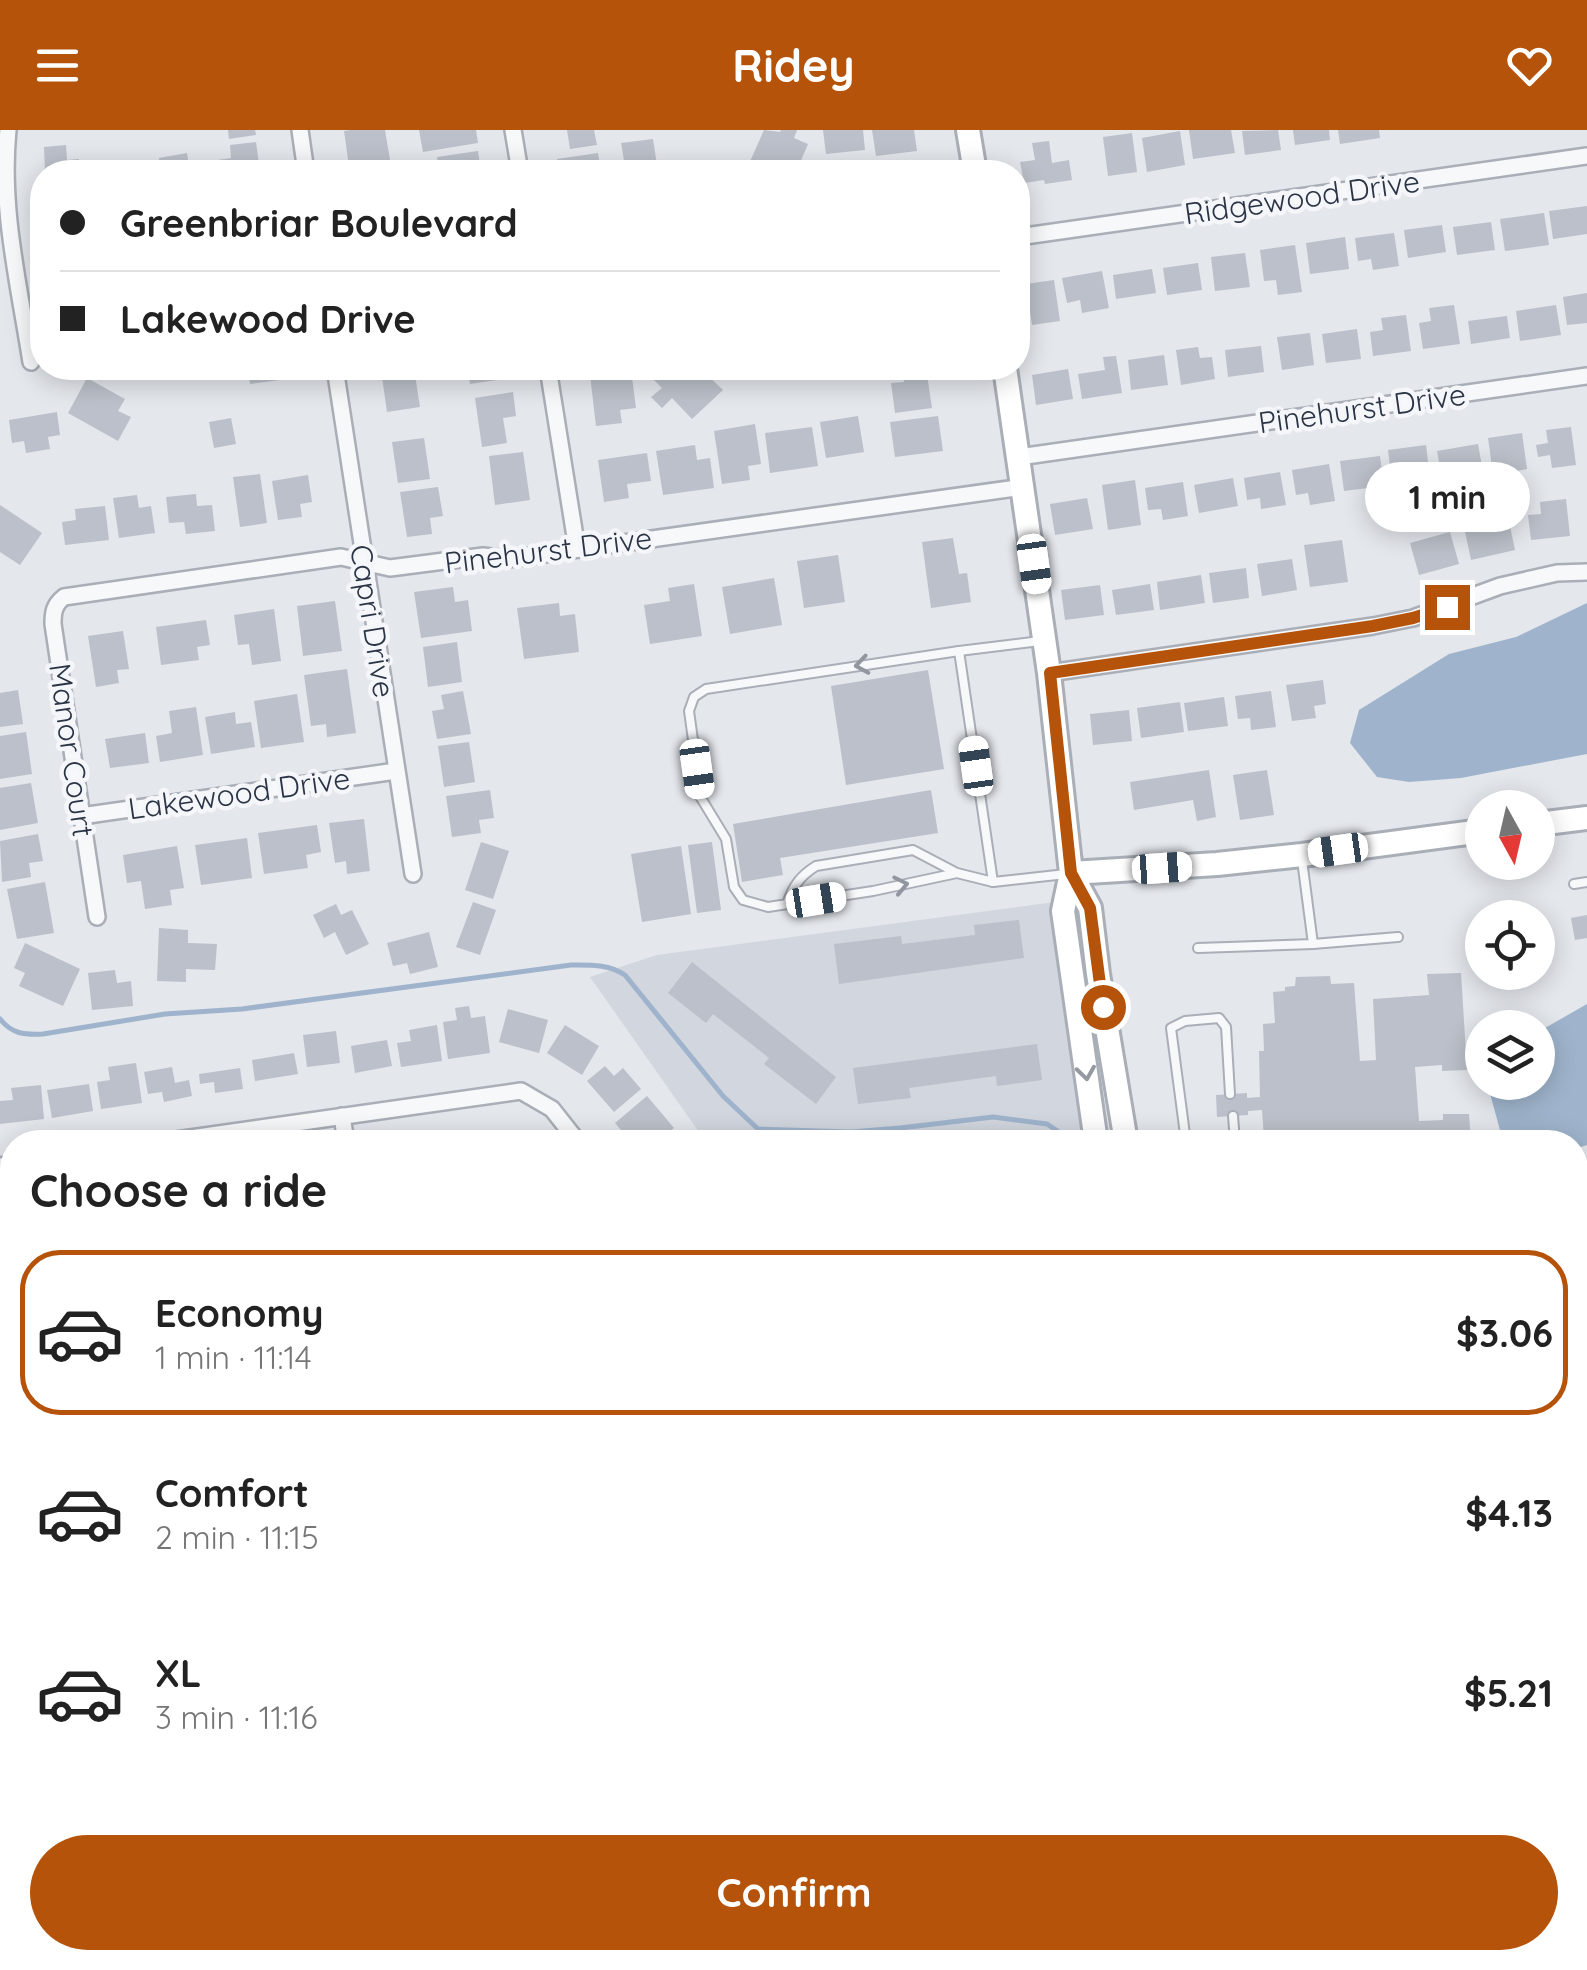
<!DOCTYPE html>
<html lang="en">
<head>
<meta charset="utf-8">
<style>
  :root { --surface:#fff; --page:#f2f2f2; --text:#222; --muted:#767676; --line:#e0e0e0; --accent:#b45309 }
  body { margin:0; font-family:Quicksand,sans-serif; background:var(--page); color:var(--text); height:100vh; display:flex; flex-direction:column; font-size:38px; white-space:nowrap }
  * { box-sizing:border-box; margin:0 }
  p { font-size:32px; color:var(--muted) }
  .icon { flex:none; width:55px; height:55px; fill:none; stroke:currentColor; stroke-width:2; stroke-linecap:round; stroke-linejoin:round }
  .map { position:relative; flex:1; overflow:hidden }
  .panel { position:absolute; left:0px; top:1000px; width:1588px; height:840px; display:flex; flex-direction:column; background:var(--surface); border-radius:40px 40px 0 0; box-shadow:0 5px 25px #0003 }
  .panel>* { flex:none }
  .hud { position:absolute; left:30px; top:30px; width:1000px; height:220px; border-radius:40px; box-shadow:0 5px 25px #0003; display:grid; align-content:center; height:220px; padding:0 30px; background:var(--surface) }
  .needle { width:65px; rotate:172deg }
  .controls { position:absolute; left:1465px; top:660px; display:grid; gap:20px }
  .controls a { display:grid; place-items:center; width:90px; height:90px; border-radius:50%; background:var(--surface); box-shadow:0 5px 25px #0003; font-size:50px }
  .end { position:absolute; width:45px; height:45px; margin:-22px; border:12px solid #b45309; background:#fff; box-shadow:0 0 0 5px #fff }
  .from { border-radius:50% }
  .bubble { position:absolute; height:70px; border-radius:35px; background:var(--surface); box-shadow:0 5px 25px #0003; font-size:32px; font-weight:700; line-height:70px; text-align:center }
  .car { position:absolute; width:30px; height:60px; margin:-30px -15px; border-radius:12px; box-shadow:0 0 8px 2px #0007; background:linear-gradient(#fff 24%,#345 0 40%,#fff 0 76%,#345 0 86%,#fff 0) }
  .hud b { display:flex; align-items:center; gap:35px; height:95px; font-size:38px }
  .hud b+b { border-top:2px solid var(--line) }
  .hud i { width:25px; height:25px; background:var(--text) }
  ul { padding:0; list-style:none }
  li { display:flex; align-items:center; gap:30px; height:165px; margin:0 20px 15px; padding:0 10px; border:5px solid transparent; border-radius:40px }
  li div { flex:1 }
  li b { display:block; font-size:38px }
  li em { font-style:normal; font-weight:700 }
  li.active { border-color:var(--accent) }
  li>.icon { width:90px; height:90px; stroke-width:1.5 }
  h2 { padding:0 30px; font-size:45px; line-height:120px }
  .cta { display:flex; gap:20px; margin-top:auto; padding:20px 30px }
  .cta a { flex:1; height:115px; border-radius:60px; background:var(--accent); color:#fff; font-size:40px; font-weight:700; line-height:115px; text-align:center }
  header { display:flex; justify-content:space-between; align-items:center; height:130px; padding:0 30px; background:var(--accent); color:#fff; font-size:45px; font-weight:700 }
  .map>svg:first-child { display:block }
</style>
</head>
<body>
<header><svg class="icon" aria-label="menu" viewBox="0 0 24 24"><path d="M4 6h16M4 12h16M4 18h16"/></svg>Ridey<svg class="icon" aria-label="heart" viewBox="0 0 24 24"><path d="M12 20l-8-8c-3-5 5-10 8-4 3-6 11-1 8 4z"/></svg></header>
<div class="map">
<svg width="1587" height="1840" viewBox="0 0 1587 1840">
  <rect width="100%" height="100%" fill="#e4e7ec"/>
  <polygon fill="#d2d6de" points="1055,772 1086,1012 706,1012 590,847 657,825"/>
  <g fill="#c9d6c5">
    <polygon points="1575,1251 1587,1251 1587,1502 1575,1516"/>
    <polygon points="1206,1828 1293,1828 1292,1840 1208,1840"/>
  </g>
  <g fill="#9fb4cc">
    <polygon points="1587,473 1587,624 1461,648 1409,652 1377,647 1350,613 1359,580 1449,524 1516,507"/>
    <polygon points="1587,874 1587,1015 1575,1019 1575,1012 1522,1012 1500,1000 1489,960 1489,953 1538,952 1538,902"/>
    <polygon points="1587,1515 1587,1840 1300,1840 1301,1828 1575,1828 1575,1529"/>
  </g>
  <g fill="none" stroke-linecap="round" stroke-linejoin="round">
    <path stroke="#9fb4cc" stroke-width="5" d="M0 889C12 904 24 905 43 904L165 884 242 879 571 835C592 835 608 834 625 845L723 966 758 999 851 1002 900 998 993 987 1047 994 1074 1012"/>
  </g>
  <g fill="#bbc0ca">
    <polygon points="228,0 255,0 256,5 229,9"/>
    <polygon points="351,0 385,0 390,30 349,36 344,1"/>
    <polygon points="419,0 476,0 478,13 423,22"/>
    <polygon points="567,0 594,0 597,15 570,19"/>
    <polygon points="764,0 780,2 781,0 797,0 794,8 808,14 796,42 764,42 748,36"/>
    <polygon points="823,0 863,0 865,20 826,24"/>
    <polygon points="872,0 914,0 917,21 876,26"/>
    <polygon points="1189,0 1231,0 1235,23 1193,29"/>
    <polygon points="1278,0 1281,20 1245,25 1242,1"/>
    <polygon points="1293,0 1329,0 1330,10 1295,15"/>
    <polygon points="1338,0 1379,0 1380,8 1340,14"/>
    <polygon points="1180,1 1185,35 1147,42 1142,8"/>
    <polygon points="1132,3 1137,42 1108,46 1103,7"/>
    <polygon points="653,9 658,42 626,42 621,13"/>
    <polygon points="1049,11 1052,33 1069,30 1072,50 1045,54 1044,50 1024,53 1020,32 1035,30 1032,13"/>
    <polygon points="256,12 260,42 220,42 218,30 231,28 230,15"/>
    <polygon points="66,15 67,30 79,29 79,42 45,42 44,17"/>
    <polygon points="478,21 481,42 439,42 437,27"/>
    <polygon points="187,23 190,42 161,42 159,28"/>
    <polygon points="598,23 601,42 559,42 557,29"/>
    <polygon points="723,35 724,42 691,42 690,40"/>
    <polygon points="1587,76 1587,104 1553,109 1549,81"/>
    <polygon points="1544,83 1549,115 1505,121 1500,89"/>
    <polygon points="1491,92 1495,120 1457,125 1453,97"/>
    <polygon points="1442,95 1446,122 1408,128 1404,100"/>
    <polygon points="1394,103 1399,136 1373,140 1371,129 1358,131 1355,108"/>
    <polygon points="1345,107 1349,139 1310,144 1306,113"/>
    <polygon points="1295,115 1302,162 1278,165 1276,150 1264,151 1260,120"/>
    <polygon points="1245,123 1250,157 1215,161 1211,127"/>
    <polygon points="1198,133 1202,160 1167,165 1163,138"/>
    <polygon points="1152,139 1156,163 1116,169 1113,145"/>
    <polygon points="1102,141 1109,178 1082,183 1080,170 1067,173 1062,148"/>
    <polygon points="1054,150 1060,191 1032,195 1026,154"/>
    <polygon points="1587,163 1587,193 1567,195 1563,167"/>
    <polygon points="1454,175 1460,214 1423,219 1419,193 1431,191 1429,178"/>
    <polygon points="1556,175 1561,205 1520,211 1516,181"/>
    <polygon points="1406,185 1411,221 1373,226 1370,202 1383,200 1381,188"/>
    <polygon points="1507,186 1510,208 1471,214 1468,191"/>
    <polygon points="1357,199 1361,229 1326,233 1322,204"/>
    <polygon points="1310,203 1314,235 1282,240 1277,207"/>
    <polygon points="1261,216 1264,242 1228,247 1225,220"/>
    <polygon points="1198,217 1200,228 1212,227 1215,249 1181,255 1176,220"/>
    <polygon points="1164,225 1168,255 1131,260 1128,230"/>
    <polygon points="1116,226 1122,263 1082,269 1078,244 1105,240 1103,227"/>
    <polygon points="248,238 292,238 294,248 250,254"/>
    <polygon points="397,238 414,238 420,277 387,282 381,240"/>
    <polygon points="468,238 495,238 497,250 470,254"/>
    <polygon points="661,238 700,238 723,260 692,289 672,268 662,278 651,267 662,258 651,247"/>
    <polygon points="902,238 926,238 932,278 895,283 891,253 904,252"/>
    <polygon points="1068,239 1073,269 1036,275 1032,245"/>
    <polygon points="631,240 636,278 620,280 622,293 596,296 590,245"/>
    <polygon points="87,248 125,269 118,281 131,287 118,311 68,283"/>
    <polygon points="513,262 516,286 503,288 507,313 482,317 475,268"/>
    <polygon points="57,282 60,305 48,307 50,319 26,323 24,311 12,313 9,290"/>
    <polygon points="858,286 864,322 826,328 820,292"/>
    <polygon points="938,286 943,321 895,327 890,292"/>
    <polygon points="231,288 236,314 214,318 209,292"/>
    <polygon points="755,294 761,334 748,336 750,350 722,354 714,301"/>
    <polygon points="812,297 818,336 770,343 765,303"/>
    <polygon points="1571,297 1576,335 1552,338 1550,325 1538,327 1536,315 1548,313 1546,300"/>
    <polygon points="1522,303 1527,339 1516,341 1517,353 1506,354 1504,342 1493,344 1488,308"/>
    <polygon points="424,308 430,349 398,353 392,312"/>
    <polygon points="1478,314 1483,342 1442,349 1437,321"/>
    <polygon points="695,315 697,330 710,328 714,358 663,365 656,321"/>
    <polygon points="1426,315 1430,348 1392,353 1388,320"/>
    <polygon points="523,322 530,370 495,375 489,326"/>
    <polygon points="647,323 651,351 627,354 629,368 604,372 598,330"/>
    <polygon points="1380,326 1384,356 1344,361 1340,331"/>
    <polygon points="1329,334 1335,371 1310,375 1308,363 1296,365 1292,340"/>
    <polygon points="1280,342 1286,375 1261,379 1260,368 1247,370 1244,348"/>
    <polygon points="260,344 267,393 240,397 233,347"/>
    <polygon points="308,345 312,372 300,374 302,387 278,390 272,351"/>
    <polygon points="1233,348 1238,376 1199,383 1194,355"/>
    <polygon points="1135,350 1141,395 1108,400 1102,355"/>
    <polygon points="1183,352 1188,386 1163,390 1161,379 1148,380 1145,358"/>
    <polygon points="438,357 443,386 430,388 432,404 407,407 400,362"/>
    <polygon points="196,364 197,376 212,375 215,401 186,404 184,392 169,393 166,367"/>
    <polygon points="137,365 139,378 151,376 155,403 119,408 113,368"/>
    <polygon points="1087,368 1093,399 1055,405 1050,374"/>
    <polygon points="1566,369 1570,406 1531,410 1528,385 1541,384 1540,372"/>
    <polygon points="0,375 42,403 20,435 0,422"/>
    <polygon points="105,376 109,410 65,415 62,392 76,390 75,379"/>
    <polygon points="1507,382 1515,420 1471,430 1463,392"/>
    <polygon points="1450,402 1459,434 1419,445 1410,413"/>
    <polygon points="953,408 959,444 967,443 971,472 931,478 922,412"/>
    <polygon points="1342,410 1348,452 1310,457 1304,415"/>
    <polygon points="838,425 845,472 804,478 797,431"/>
    <polygon points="1292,429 1297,460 1262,466 1257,434"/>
    <polygon points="1246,438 1249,468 1213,473 1209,443"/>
    <polygon points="1201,445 1205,473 1160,480 1157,452"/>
    <polygon points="774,448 782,495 730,504 722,457"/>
    <polygon points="694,454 702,506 650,514 644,475 670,471 668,458"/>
    <polygon points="1150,454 1154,480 1116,485 1112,460"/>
    <polygon points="1100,455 1104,485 1065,490 1061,460"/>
    <polygon points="453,457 455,472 468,470 472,501 421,508 414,462"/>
    <polygon points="335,471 342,521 303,526 297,476"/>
    <polygon points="559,473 560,486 575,484 579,522 524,529 517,478"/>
    <polygon points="274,479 281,531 252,535 249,514 238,515 234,485"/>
    <polygon points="206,490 210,515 197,517 199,530 161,535 156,497"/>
    <polygon points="123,501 129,539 117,540 119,553 96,557 88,506"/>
    <polygon points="457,512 462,552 428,557 423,517"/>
    <polygon points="347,539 356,603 327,607 326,594 311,596 304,545"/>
    <polygon points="928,540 944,639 846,655 831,556"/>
    <polygon points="1323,550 1326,574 1314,576 1316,588 1292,591 1286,555"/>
    <polygon points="18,560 23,594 0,597 0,563"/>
    <polygon points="463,561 471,604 437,609 432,581 444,579 441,565"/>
    <polygon points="1271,561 1276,597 1251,600 1250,588 1238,589 1235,566"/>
    <polygon points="297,564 304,612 261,618 254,571"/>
    <polygon points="1224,567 1228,596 1188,601 1184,573"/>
    <polygon points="1180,572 1184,602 1141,608 1137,578"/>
    <polygon points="196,577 203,625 160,632 156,606 172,603 169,581"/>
    <polygon points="1129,580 1132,611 1093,615 1090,584"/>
    <polygon points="235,582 236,594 251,592 255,617 211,624 205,587"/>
    <polygon points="26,602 32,644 0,649 0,606"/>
    <polygon points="145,603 149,633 110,638 105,609"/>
    <polygon points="469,612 475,652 444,657 438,616"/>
    <polygon points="1209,640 1216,687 1197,691 1193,670 1134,680 1130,652"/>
    <polygon points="1267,640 1274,685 1240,690 1233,645"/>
    <polygon points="31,653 38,693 0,700 0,658"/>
    <polygon points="490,660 494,688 479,690 481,703 452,707 446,666"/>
    <polygon points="931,660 938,703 780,728 783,745 742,752 733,694"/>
    <polygon points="364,689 370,741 347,744 346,731 335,733 329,693"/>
    <polygon points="317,695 321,722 306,725 308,738 264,744 258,703"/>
    <polygon points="38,704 43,731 29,733 31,747 2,752 0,711"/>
    <polygon points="247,708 252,748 201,755 195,715"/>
    <polygon points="481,712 509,721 493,769 465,760"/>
    <polygon points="712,712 721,780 697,783 688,715"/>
    <polygon points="177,716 184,758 170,760 172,775 145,779 141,751 127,753 123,725"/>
    <polygon points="681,716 691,784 642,792 631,724"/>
    <polygon points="45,752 54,803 17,809 7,759"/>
    <polygon points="473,772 496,780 480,825 456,817"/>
    <polygon points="336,774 341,785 352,780 369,814 346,825 335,802 324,808 313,785"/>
    <polygon points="1587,785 1587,808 1575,810 1571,788"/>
    <polygon points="1019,790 1024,828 839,854 834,814 901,806 902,814 975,805 974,795"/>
    <polygon points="159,798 188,800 188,813 217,814 215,840 186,839 186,852 157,851"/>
    <polygon points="429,802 438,837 410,844 407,833 393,836 387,813"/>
    <polygon points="25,813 80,839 63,876 19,856 25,843 14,838"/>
    <polygon points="692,832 836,947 816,974 764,934 769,928 713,884 706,893 668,863"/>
    <polygon points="115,840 117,853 131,851 133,876 92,880 88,843"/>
    <polygon points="1461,843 1467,940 1442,941 1442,935 1415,937 1419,991 1443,990 1443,984 1469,984 1471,1012 1283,1012 1280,1009 1264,1009 1262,980 1248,981 1248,985 1217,987 1216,965 1247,963 1247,968 1260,967 1259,921 1264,921 1263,894 1275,893 1273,862 1285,861 1285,857 1295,856 1296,847 1330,846 1331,854 1354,853 1360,931 1376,930 1373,869 1429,865 1427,844"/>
    <polygon points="469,876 471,888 485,886 490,923 448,929 443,892 457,890 455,878"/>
    <polygon points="508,879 548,890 539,923 499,912"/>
    <polygon points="437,895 442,931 401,937 397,913 411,911 409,900"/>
    <polygon points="565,895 599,916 582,945 547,923"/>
    <polygon points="336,901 340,933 307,937 303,905"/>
    <polygon points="387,910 392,936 355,943 351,916"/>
    <polygon points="1037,914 1042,950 997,956 996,946 909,958 911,968 858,974 853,938"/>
    <polygon points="294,923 298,944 255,951 252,930"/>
    <polygon points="136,933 142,973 101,979 97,952 110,950 108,937"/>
    <polygon points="605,936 614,946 623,938 641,959 614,982 587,951"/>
    <polygon points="172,937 175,953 189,950 192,966 164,972 162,962 148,964 144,942"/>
    <polygon points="240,938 243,959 215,963 214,952 200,954 199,944"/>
    <polygon points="89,954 93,981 52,988 47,960"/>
    <polygon points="41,955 44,989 0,994 0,971 13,970 11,958"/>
    <polygon points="647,966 674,998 656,1012 631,1012 615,993"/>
    <polygon points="7,1181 12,1205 12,1218 0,1221 0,1182"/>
    <polygon points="12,1231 12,1276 9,1278 0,1258 0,1236"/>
    <polygon points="0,1549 12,1564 12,1571 5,1578 12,1589 0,1600"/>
    <polygon points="12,1791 12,1820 8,1823 0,1813 0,1801"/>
    <polygon points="102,1828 164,1828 149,1840 112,1840"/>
    <polygon points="328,1828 348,1828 359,1840 331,1840 335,1836"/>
    <polygon points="473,1828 526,1828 511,1840 504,1840 497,1833 488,1840 484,1840"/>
    <polygon points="745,1828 760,1828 770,1840 730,1840"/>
    <polygon points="1200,1828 1202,1840 1175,1840 1174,1832"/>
  </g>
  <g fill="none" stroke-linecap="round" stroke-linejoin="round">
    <g stroke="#a9aeb7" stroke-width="12">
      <g id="lane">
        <polyline points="959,521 993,752 1066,744"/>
        <polyline points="993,752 957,743 873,761 768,777 743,770 734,757 726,709 701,668 689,581 694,567 706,559 959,521 1040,511"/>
        <polyline points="1574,754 1587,752"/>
        <path d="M787 774C793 756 800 746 816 736L913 720 955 742"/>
        <polyline points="1313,814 1398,807"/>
        <polyline points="1198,818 1313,814 1302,730"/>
        <polyline points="1233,986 1235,1012"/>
        <polyline points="1186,1012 1171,898 1185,891 1219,888 1226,897 1230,964"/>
      </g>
    </g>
    <g stroke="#a9aeb7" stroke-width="20">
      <g id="street">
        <path d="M8 0C0 78 19 155 31 232"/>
        <polyline points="300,0 306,42"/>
        <polyline points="513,0 520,42"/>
        <polyline points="1018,107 1587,26"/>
        <polyline points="335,238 413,744"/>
        <polyline points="548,238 577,419"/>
        <polyline points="1019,327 1587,246"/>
        <polyline points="1049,543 1373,496 1413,488 1500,456 1557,443 1587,442"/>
        <polyline points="81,686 396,641"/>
        <path d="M97 787 53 494C53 482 54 475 64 467L341 427 390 438 483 426 508 429 1023 357"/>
        <polyline points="342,986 346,1012"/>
        <polyline points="162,1012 521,961 552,979 578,1012"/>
        <polyline points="0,1036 12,1034"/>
        <polyline points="0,1338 12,1353"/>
        <polyline points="0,1687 12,1703"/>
        <polyline points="0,1742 12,1733"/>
        <polyline points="649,1828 659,1840"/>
        <polyline points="1117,1828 1119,1840"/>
        <polyline points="585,1840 602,1828"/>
      </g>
    </g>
    <g stroke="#a9aeb7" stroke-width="28">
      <g id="secondary">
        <polyline points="968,0 975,42"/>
        <polyline points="1005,238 1049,543 1071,743 1063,781 1096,1012"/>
        <polyline points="1538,694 1587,688"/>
        <polyline points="1071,743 1217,734 1302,725 1482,701"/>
        <polyline points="1071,743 1090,778 1098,844 1126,1012"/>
        <polyline points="231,1840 247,1828"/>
      </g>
    </g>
    <use href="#lane" stroke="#f7f8fa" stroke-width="8"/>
    <use href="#street" stroke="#f7f8fa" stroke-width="15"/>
    <use href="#secondary" stroke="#fff" stroke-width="22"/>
  </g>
  <defs><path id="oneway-chevron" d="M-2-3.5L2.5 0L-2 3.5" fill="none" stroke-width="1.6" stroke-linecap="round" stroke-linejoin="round" transform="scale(2.5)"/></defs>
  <g stroke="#9196a0">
    <use href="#oneway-chevron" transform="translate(862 535) rotate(171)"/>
    <use href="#oneway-chevron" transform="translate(901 755) rotate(-12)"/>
  </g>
  <use stroke="#959aa2" href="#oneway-chevron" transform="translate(1086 943) rotate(82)"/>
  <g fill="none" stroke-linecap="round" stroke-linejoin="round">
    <polyline stroke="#b45309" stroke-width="12" points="1103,877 1090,778 1071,743 1050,543 1373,496 1413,488 1447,477"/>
  </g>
  <g text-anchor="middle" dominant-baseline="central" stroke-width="9" stroke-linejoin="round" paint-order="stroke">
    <g font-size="30" fill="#2b3445" stroke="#f4f6f9">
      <text transform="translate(1302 67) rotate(-8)">Ridgewood Drive</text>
      <text transform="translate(1362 278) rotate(-8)">Pinehurst Drive</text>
      <text transform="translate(548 420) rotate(-7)">Pinehurst Drive</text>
      <text transform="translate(373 491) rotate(81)">Capri Drive</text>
      <text transform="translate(72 620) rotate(82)">Manor Court</text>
      <text transform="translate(239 663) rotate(-8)">Lakewood Drive</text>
    </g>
  </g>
</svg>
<div class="controls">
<a><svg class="needle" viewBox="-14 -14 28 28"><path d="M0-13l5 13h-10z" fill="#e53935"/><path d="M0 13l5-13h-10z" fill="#767676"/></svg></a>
<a><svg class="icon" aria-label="locate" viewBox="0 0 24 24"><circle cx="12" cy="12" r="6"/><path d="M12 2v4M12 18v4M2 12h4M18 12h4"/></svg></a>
<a><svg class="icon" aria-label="layers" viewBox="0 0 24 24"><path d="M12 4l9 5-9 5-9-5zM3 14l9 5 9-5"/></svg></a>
</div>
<i class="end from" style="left:1103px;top:877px"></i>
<i class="end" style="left:1447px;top:477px"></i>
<div class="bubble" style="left:1365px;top:332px;width:165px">1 min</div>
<i class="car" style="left:1034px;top:434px;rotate:172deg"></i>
<i class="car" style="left:976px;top:636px;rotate:352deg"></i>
<i class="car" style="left:697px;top:639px;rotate:172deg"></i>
<i class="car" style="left:1338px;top:720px;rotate:262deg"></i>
<i class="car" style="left:1162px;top:738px;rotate:86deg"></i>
<i class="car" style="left:816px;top:770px;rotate:81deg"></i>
<div class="hud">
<b><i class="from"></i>Greenbriar Boulevard</b>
<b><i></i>Lakewood Drive</b>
</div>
<section class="panel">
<h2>Choose a ride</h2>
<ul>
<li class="active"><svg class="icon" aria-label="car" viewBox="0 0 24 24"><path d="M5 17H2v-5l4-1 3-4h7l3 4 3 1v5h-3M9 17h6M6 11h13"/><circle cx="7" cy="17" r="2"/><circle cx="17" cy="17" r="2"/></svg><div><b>Economy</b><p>1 min · 11:14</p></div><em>$3.06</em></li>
<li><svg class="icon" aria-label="car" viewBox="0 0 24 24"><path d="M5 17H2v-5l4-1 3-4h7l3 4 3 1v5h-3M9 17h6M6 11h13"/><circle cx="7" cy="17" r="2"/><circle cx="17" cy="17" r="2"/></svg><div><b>Comfort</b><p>2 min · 11:15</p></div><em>$4.13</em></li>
<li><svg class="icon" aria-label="car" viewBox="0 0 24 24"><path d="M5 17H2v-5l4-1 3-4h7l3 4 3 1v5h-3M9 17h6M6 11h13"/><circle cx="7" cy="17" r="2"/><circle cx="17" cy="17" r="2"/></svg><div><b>XL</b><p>3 min · 11:16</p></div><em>$5.21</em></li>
</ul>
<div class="cta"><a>Confirm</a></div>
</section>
</div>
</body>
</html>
